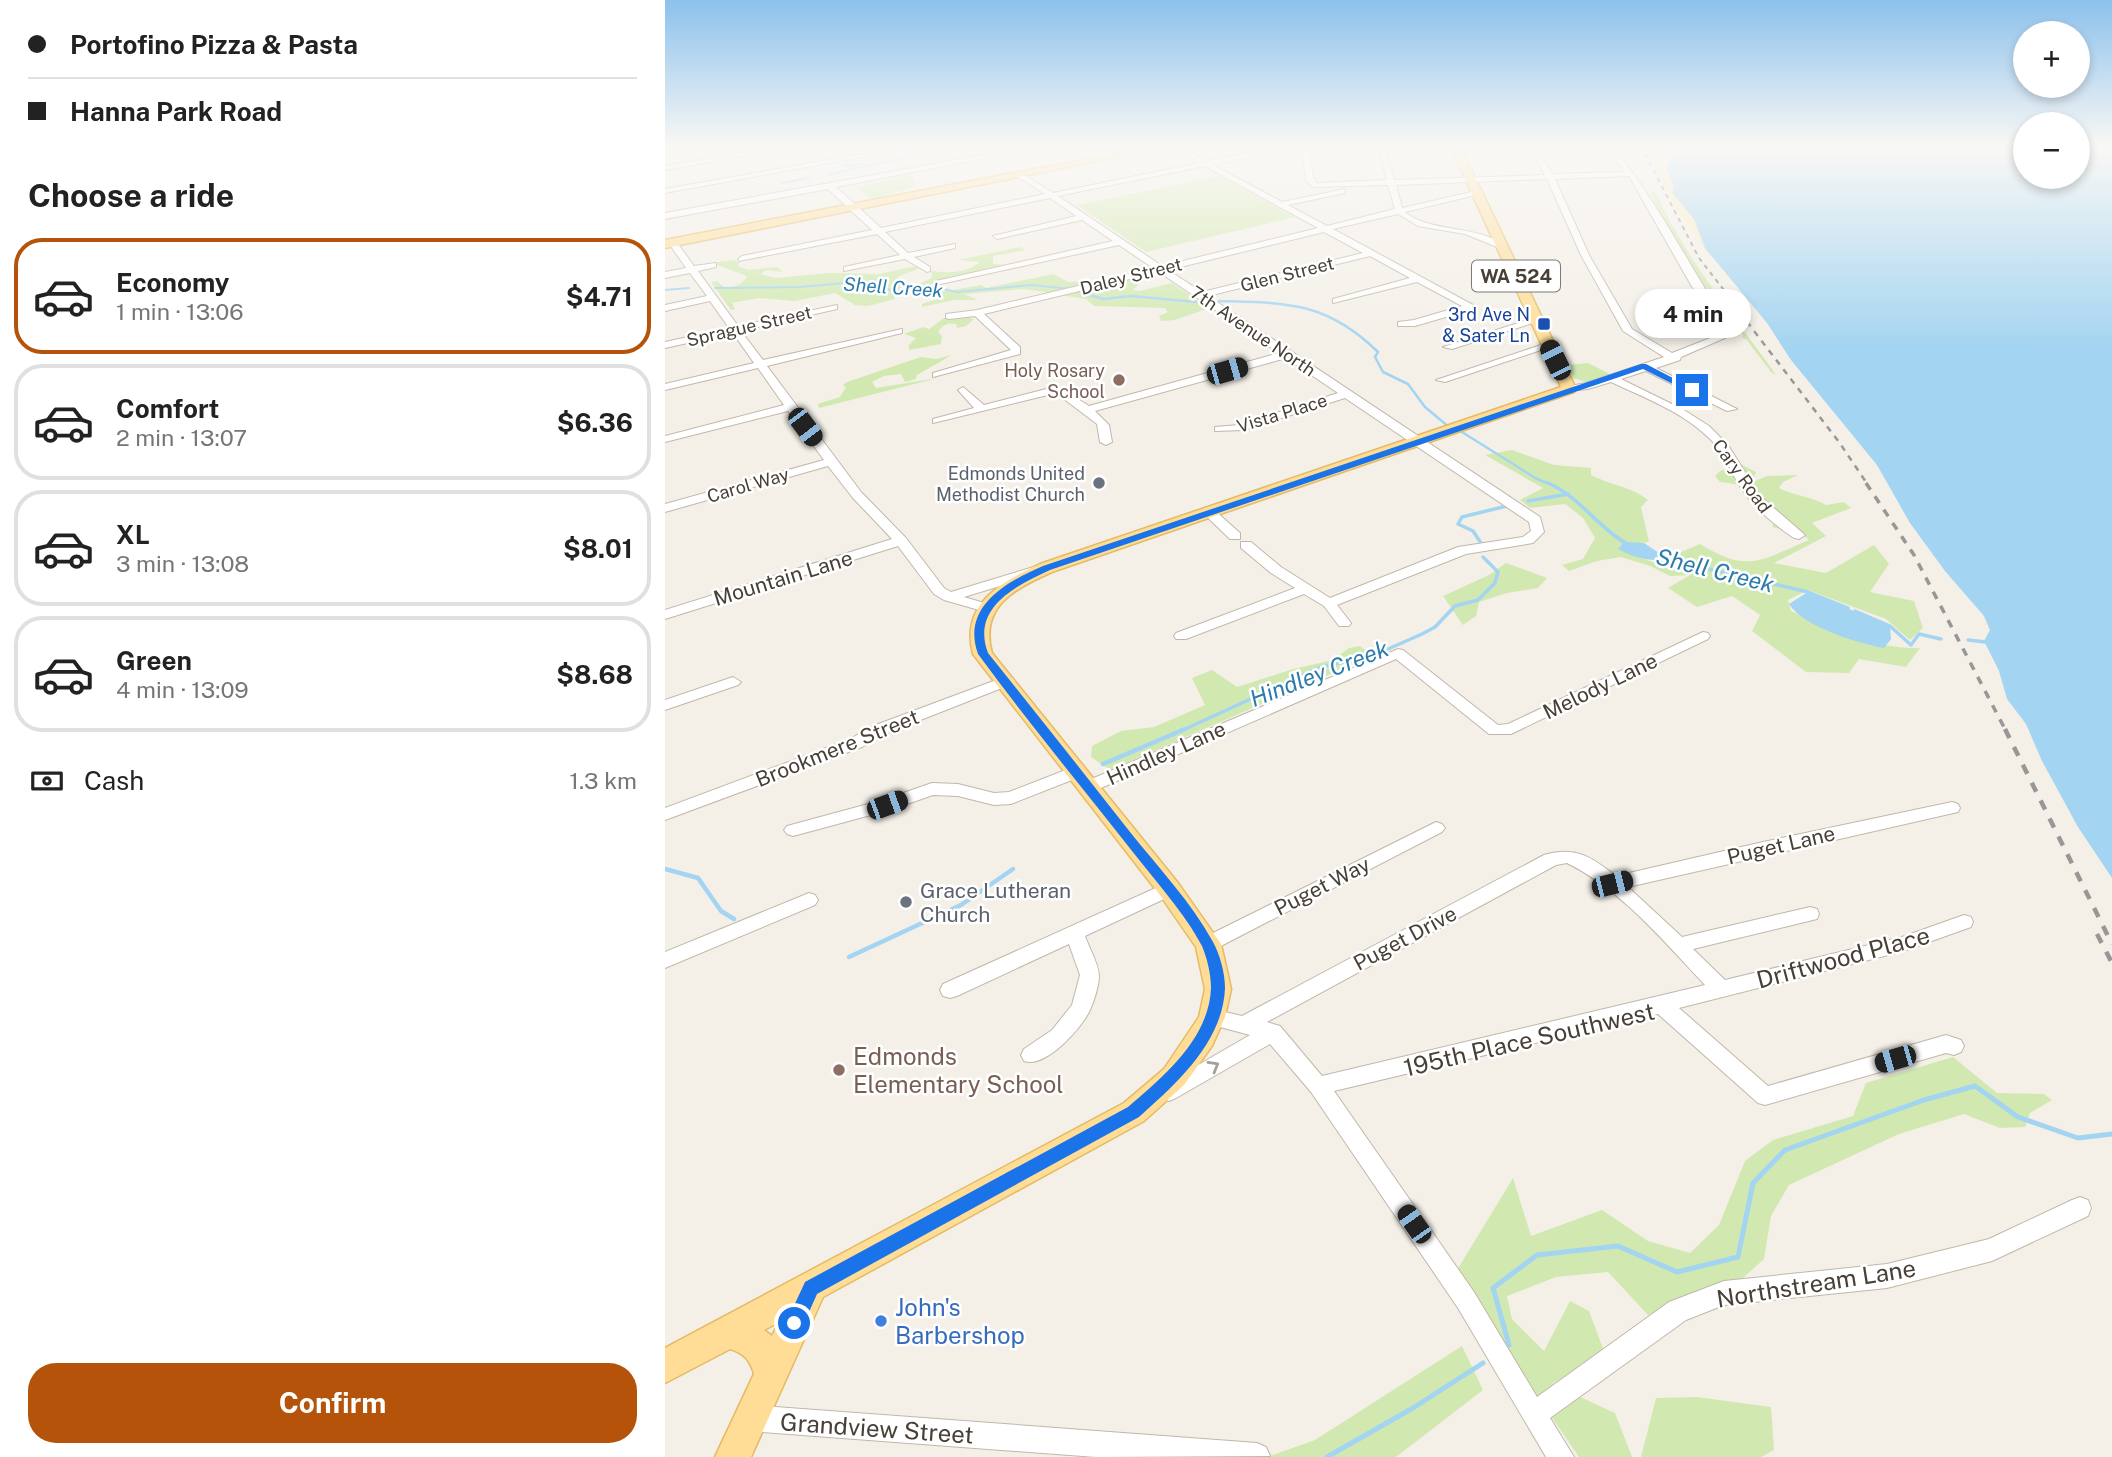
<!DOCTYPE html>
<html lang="en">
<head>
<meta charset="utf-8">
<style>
  :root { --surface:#fff; --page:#f6f6f6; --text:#222; --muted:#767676; --line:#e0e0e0; --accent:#b45309 }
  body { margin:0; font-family:"Public Sans",sans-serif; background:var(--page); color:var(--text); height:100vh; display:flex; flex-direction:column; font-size:26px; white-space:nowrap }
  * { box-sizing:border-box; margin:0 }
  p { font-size:23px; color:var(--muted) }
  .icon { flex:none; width:38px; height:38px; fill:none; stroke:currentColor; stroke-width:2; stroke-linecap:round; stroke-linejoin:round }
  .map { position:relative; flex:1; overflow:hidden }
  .side { display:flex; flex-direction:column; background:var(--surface); width:665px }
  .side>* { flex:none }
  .banner { display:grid; align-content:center; height:154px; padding:0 28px; background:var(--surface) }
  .controls { position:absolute; left:1348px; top:21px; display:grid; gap:14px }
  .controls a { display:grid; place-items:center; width:77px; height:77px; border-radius:50%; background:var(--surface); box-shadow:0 4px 10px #0003; font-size:35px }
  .end { position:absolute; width:32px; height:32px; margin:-16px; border:9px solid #1a73e8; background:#fff; box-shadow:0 0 0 4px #fff }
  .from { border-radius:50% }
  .bubble { position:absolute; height:49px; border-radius:24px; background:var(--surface); box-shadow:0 4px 10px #0003; font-size:23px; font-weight:700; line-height:49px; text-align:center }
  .car { position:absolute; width:21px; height:42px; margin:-21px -10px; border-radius:9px; box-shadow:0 0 5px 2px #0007; background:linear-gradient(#222 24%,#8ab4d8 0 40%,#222 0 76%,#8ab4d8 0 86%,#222 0) }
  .banner b { display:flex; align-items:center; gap:24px; height:66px; font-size:26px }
  .banner b+b { border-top:2px solid var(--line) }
  .banner i { width:18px; height:18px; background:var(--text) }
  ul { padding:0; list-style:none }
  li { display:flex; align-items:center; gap:21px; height:116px; margin:0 14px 10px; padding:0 14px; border:4px solid var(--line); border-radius:28px }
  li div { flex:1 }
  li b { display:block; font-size:26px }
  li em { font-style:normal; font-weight:700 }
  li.selected { border-color:var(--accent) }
  li>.icon { width:63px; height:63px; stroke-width:1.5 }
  h2 { padding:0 28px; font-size:32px; line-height:84px }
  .pay { display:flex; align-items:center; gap:18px; height:77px; padding:0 28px; font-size:26px }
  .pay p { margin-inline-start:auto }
  .primary-button { display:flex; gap:14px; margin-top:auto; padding:14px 28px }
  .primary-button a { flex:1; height:80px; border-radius:28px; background:var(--accent); color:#fff; font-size:28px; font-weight:700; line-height:80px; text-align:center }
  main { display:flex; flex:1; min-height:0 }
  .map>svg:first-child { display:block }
</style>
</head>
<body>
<main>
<section class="side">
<div class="banner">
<b><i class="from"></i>Portofino Pizza &amp; Pasta</b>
<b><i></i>Hanna Park Road</b>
</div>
<h2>Choose a ride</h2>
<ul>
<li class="selected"><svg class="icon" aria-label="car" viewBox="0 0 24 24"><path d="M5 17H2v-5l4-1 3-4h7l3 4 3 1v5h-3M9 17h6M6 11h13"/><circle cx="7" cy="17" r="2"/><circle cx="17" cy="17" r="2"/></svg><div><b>Economy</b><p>1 min · 13:06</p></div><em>$4.71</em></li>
<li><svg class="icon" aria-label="car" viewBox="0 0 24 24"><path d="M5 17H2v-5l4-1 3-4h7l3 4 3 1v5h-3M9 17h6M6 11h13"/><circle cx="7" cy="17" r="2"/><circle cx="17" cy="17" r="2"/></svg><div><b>Comfort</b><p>2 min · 13:07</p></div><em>$6.36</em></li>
<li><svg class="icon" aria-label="car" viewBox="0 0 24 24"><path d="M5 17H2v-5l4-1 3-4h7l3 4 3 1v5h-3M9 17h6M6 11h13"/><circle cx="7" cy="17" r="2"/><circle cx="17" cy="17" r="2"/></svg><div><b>XL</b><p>3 min · 13:08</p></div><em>$8.01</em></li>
<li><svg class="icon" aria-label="car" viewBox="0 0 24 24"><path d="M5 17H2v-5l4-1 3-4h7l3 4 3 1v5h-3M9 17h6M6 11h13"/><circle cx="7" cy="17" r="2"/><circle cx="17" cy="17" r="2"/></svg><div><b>Green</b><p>4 min · 13:09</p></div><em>$8.68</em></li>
</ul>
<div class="pay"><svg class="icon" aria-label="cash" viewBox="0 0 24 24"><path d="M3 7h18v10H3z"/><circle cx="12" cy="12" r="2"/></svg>Cash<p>1.3 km</p></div>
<div class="primary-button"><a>Confirm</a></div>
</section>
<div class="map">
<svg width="1447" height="1457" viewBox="0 0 1447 1457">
  <rect width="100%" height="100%" fill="#f4f0e8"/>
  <g fill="#d1e9b0">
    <polygon points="245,175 250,180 248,187 207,200 191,187"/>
    <polygon points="554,176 630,217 481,252 412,205"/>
    <path d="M990 191C1020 259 1068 314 1111 375L1107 373 1081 339 1077 338 1078 335 1019 258 1022 257 1020 254 1017 253 1011 245 1012 241 992 211 994 210 985 192Z"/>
    <path d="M356 247 361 250 328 256V264L339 265 333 269 283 280H272L261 289 282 291 316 285 321 288 389 274 403 282 439 281 388 293 358 289 299 294 313 300H289L257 307V304L276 298 235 293 228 295 230 299 203 306 190 305 170 293 130 301 93 298 67 303 70 309 66 310 46 282 52 281 59 287C69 287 77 286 82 276L55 266 39 264 70 260 74 263 73 266 83 270 112 267 118 272 101 270 96 274 111 278 163 273 214 274 251 266 253 269 232 277 248 286 267 278 266 271C283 273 300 274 315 262L293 260Z"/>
    <polygon points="468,278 474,280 474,284 468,290 475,291 507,283 544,308 510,320 496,321 494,316 503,312 500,308 429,306 421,299 396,295 438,285 446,289 452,287 454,282"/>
    <path d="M302 316 309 319 301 326 292 328 291 324C281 323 279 324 273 332L277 336 276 344 244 350V345L251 338 239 334 258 327 264 329 279 318Z"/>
    <polygon points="287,355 252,375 251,379 240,382 236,374 219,376 207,382 211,388 273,378 154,408 153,404 175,397 181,387 178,385 182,382 256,357 271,359"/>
    <polygon points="923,363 945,374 921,382 908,378 903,365"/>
    <path d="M847 450 889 465 926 468V475C947 486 963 485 983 500L976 507 984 542 955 545 964 553 990 563 1035 544C1084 574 1096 560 1144 540L1134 532 1107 527 1111 516C1095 494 1083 484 1055 482L1050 476 1055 471 1077 465 1091 472 1088 482 1102 476 1133 475 1118 482 1114 488C1130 496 1145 496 1161 505L1179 502 1186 508 1147 523 1161 536 1109 563 1161 573 1209 545 1224 564 1205 592 1249 601 1258 628 1245 640 1221 619 1143 590 1123 600 1126 611C1168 629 1207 649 1255 648L1241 667 1194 659 1184 673 1141 672 1087 631 1095 615 1067 596 1032 607 1003 588 1025 575 1005 576 985 566 956 557 932 561 904 571 897 565 918 559 930 538 918 518 900 504 865 508 855 500 878 488 820 455Z"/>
    <polygon points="841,563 882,578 873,588 842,593 814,602 811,616 798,625 778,596 824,575"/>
    <polygon points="695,646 707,656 445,770 426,757 427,746 456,731 489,727 540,705 527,678 547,670 572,687 625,670 667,660 684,648"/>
    <polygon points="1288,1057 1332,1093 1379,1094 1387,1100 1365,1113 1360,1127 1335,1128 1299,1114 1234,1134 1124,1185 1106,1216 1099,1259 1078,1278 983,1315 943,1272 891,1277 842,1296 847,1319 879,1351 905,1301 924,1311 939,1351 887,1384 950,1413 967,1457 914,1457 789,1275 848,1178 866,1236 937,1210 983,1241 1025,1253 1054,1225 1080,1161 1108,1140 1188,1116 1201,1083"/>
    <polygon points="797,1346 818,1390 731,1457 602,1457 650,1440"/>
    <polygon points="1032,1397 1106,1407 1109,1450 1096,1457 976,1457 991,1398"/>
  </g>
  <path fill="#f9ebc3" d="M989 146H1037L1012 150H1023L1031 216 1047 259C1030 233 1004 204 994 175 992 167 996 156 994 149L988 150Z"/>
  <g fill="#a3d4f1">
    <polygon points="1072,146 1360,146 1360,177 1412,177 1412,146 1447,146 1447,878 1413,827 1377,761 1361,724 1342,699 1334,671 1319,641 1325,630 1319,616 1280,571 1245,523 1212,465 1126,360 1102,323 1040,248 1029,219 1007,193 1009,186 1002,170 1007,151 1068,149"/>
    <path d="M964 542 979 543 1003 559C984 562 970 558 953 549L957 544Z"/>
    <path d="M1143 592 1225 626 1226 639 1219 648C1192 643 1139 627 1124 604Z"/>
  </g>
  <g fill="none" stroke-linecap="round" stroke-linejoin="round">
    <g stroke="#a3d4f1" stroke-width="2">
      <polyline points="180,166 199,164"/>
      <polyline points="162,175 238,158 245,156 242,150 269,146"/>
      <polyline points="117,183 144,178"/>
      <polyline points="50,288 135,287 190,282 194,287 228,290 273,288 292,292 366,285 406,289"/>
      <polyline points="0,290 24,288"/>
      <polyline points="412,291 423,294"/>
    </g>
    <g stroke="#a3d4f1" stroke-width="2.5">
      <polyline points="417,293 438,299 466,296 531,302"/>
      <path d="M554 301C621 303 661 301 713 352L710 357 718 372 743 384 760 407 784 427"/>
      <polyline points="797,432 872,479 887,485"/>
    </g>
    <g stroke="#a3d4f1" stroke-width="3.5">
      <path d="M883 483C915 497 932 527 962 544"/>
      <polyline points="863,501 903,494"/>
      <polyline points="816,543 808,531 793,524 797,517 846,505"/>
      <polyline points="1001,559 1143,592 1183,608"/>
      <polyline points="1190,611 1225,626 1246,645 1254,634 1276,639"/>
      <polyline points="1303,640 1321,642"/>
      <polyline points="516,731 653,668 714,653 757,634 770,627 790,606 813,600 830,583 833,572 818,557"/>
    </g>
    <g stroke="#a3d4f1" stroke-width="4.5">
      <polyline points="438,764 520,729"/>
      <polyline points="0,869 33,878 56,911 69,919"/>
      <polyline points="184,957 296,905 348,869"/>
    </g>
    <g stroke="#a3d4f1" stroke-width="5">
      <polyline points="844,1345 828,1288 872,1255 953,1246 1012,1272 1073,1257 1088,1183 1120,1150 1259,1100 1310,1086 1353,1117 1413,1138 1447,1134"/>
      <polyline points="662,1457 748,1408 818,1363"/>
    </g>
    <g stroke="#c0b7aa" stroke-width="2">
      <g id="minor">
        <polygon points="0,146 11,146 0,149"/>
        <polygon points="120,146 135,146 0,170 0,166"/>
        <polygon points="243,146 258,146 0,193 0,189"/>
        <path d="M368 146H382L171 187 216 228 380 194 353 177 356 173 388 193 534 163 505 146H513L542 161 618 146H630L548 165 617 202 680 189V193L623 205 662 226 730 209 723 185 647 187 641 180 637 153 627 151 636 149V146H642L643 148 815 146 811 148 721 151 729 180 880 175 864 146H870L887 174 960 172 939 146H947C994 203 1027 272 1069 334L1016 357 1015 360 991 368 1072 409 1062 411 981 371 956 379 1019 410 1044 426 1063 445 1095 496 1140 535 1134 539 1129 538C1108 524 1088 507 1074 485 1065 470 1059 452 1045 439 1018 412 980 398 946 382L923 389 900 391V387L921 383 999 357 958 331 916 255 882 179 731 185 737 208 815 190V194L740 212C764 233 811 224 841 246L837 249 800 234 753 226 733 214 668 229 808 305V309L750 326H733V322L749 320 797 306 752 282 668 303V299L745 278 705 256 543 296 875 517 879 532 868 543 801 554 672 605 686 623 684 626H674L659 606 639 594 521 639H511L509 636 511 633 630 588 606 573 576 548V542H586L616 567 665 598 793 547 858 537 866 531 864 522 680 398 579 430 550 431V427L574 425 673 393 621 358 430 411 444 425 447 442 441 445 435 442 432 424 391 393 268 423V419L309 408 293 390 298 387 319 405 393 386 424 406 614 353 494 272 319 314 355 347V354L268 377V373L346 350 310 316 284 319 281 318V314L312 310 488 268 454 245 271 285V281L448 241 417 220 332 239 328 236 411 216 385 198 220 232 243 253 290 244V248L249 257 265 267V271L262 272 240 259 179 271V267L235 255 212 234 74 261 73 259 77 256 207 230 163 189 0 219V213ZM714 151 722 180 652 183 649 179 644 153ZM540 166 653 228 497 266 393 196ZM964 176 1026 285 1058 333 1007 353 967 329 924 255 890 179ZM659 232 698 253 537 292 503 270Z"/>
        <polygon points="4,240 10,240 29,266 51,263 51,267 33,271 73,326 172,305 172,309 76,331 98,360 237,329 237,333 102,366 196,492 241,538 279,588 286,592 372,566 377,567 379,570 377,573 299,597 326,605 328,608 326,611 321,612 279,600 269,594 233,546 0,619 0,610 227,539 188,498 163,466 0,512 0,504 159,460 123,411 0,442 0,436 119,405 93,368 0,390 0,384 89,363 68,333 0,348 0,342 64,328 45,301 0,311 0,305 42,296 25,273 0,278 0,272 21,268 3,242"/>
        <polygon points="869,318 877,320 787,349 778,347"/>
        <polygon points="879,344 888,346 780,382 771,380"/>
        <polygon points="544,508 548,509 575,533 575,539 565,539 540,515 540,509"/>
        <polygon points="1038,632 1043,633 1045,636 1043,639 846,734 824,734 731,659 429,791 417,791 415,787 417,783 733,649 738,650 833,725 843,724"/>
        <polygon points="342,676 347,678 350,681 347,684 220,734 197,747 0,820 0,808 185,739 208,726"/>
        <polygon points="68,677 76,682 73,685 0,710 0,700"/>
        <polygon points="411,766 419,772 417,776 346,804 329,805 293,796 268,795 228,809 128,836 122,834 119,830 122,826 218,800 267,783 293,784 329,793 344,792"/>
        <path d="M1287 802 1293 804 1295 808 1293 812 963 887 1017 937 1145 907 1152 909 1154 914 1152 919 1028 949 1060 980 1237 937 1299 915 1306 917 1308 922 1306 927 1239 951 1014 1008 1103 1086 1281 1035 1296 1040 1299 1046 1296 1052 1289 1055 1281 1053 1100 1105 1093 1103 993 1014 669 1091 809 1292 872 1397 1004 1302 1059 1281 1222 1264 1324 1239 1407 1200 1415 1197 1423 1200 1426 1208 1423 1216 1327 1261 1222 1288 1059 1305 1021 1320 885 1418 909 1457H881L793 1308 646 1092 605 1044 511 1098 504 1101 497 1098 494 1092 497 1086 585 1035 540 1023 537 1017 540 1011 547 1009 577 1016 879 855C911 846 925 856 951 876L1098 842ZM902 863C957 890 999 942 1040 985L657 1076 615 1026 602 1022 891 865Z"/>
        <polygon points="771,822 777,824 780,828 777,832 550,949 543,951 536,949 534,944 536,939"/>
        <path d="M504 882 510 884 513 889 510 894 420 936C424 948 435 966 434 978 433 988 429 1001 425 1010 417 1028 380 1069 359 1061L356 1055 359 1049 387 1030 407 1005 415 975 404 944 292 996 285 998 278 996 275 990 278 984Z"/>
        <polygon points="144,893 150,895 153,900 150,905 0,968 0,952"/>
        <polygon points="84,1405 592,1443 601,1447 605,1456 431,1457 84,1431 75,1427 71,1418 75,1409"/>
      </g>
    </g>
    <g stroke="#e5ba64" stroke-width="3">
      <g id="major">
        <polygon points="489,146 508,146 0,248 0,240"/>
        <path d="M785 146H795L911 389 909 392 387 572C350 588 314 607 327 653L513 883 556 944 566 989 560 1017 547 1046 519 1085 479 1121 158 1297 86 1457H50L89 1374C85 1360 79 1353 65 1349L0 1383V1348L459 1103 499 1069 534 1017 540 989 531 947 495 895 308 654C295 605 335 582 375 564L896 387ZM114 1322 107 1336 99 1330Z"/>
      </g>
    </g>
    <use href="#minor" fill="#fff" fill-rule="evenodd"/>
    <use href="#major" fill="#ffdd96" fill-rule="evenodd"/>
    <polyline stroke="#979797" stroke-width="2" stroke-dasharray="4.5 4.5" stroke-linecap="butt" points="976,146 1034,258 1062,294"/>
    <polyline stroke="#979797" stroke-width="2.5" stroke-dasharray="6 6" stroke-linecap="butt" points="1060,293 1174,442 1203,485"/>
    <polyline stroke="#979797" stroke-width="3.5" stroke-dasharray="8 8" stroke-linecap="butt" points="1201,483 1249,555 1341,731"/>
    <g stroke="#979797" stroke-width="4.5" stroke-dasharray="10 10" stroke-linecap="butt">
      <polyline points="1340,729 1447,944"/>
      <polyline points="1432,934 1447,963"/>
    </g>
  </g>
  <defs><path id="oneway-chevron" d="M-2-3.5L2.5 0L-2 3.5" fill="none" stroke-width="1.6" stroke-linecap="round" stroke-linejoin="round" transform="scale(1.75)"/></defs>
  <use stroke="#a4a09a" href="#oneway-chevron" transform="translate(549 1066) rotate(-30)"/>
  <linearGradient id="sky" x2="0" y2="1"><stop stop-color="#8cc1ec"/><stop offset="0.42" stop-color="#faf8f5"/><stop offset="1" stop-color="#faf8f5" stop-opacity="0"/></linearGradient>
  <rect width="1447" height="350" fill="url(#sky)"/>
  <path fill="#1a73e8" d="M976 364H981L1031 390 1024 392 978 369 385 570C350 586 306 608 323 653 371 713 418 772 465 832 493 867 526 902 548 942 555 955 560 973 560 988 558 1042 512 1083 474 1117L152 1294 136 1330 129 1332 123 1330 121 1323 140 1282 463 1107C499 1076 544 1039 546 988 546 974 542 958 537 946 521 915 489 879 467 851 416 786 362 721 313 654 296 607 341 582 378 566Z"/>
  <rect fill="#1a4fb4" stroke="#fff" stroke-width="2.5" x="872" y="317" width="14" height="14" rx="3.5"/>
  <g fill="#8d6e63" stroke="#fff" stroke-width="2.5">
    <circle cx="454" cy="380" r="7"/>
    <circle cx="174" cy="1070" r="7"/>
  </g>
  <g fill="#6b7280" stroke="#fff" stroke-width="2.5">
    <circle cx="434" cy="483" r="7"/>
    <circle cx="241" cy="902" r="7"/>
  </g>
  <circle fill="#3f7fe0" stroke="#fff" stroke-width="2.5" cx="216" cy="1321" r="7"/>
  <g text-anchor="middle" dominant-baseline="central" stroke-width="5" stroke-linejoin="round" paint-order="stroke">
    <g font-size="18" fill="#484036" stroke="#fff">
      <text transform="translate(622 274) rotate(-14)">Glen Street</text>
      <text transform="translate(466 276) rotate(-14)">Daley Street</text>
      <text transform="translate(84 326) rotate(-13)">Sprague Street</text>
      <text transform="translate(588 331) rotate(34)">7th Avenue North</text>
      <text transform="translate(617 413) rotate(-17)">Vista Place</text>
      <text transform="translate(1077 476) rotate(54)">Cary Road</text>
      <text transform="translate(83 485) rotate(-16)">Carol Way</text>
    </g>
    <g font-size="18" fill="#164399" stroke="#fff" text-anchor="end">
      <text x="865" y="314">3rd Ave N<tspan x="865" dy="21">&amp; Sater Ln</tspan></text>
    </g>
    <g font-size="18" fill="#785e54" stroke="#fff" text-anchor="end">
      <text x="440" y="370">Holy Rosary<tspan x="440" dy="21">School</tspan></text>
    </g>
    <g font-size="18" fill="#5b616d" stroke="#fff" text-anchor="end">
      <text x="420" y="473">Edmonds United<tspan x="420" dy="21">Methodist Church</tspan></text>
    </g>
    <rect fill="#fff" stroke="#7f7972" stroke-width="2" x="807" y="260.5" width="88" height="31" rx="5"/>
    <g font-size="19" font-weight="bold" fill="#484036">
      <text x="851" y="276">WA 524</text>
    </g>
    <g font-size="19" font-style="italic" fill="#2c7bad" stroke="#fff">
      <text transform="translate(228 287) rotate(4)">Shell Creek</text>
    </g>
    <g font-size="21" fill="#484036" stroke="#fff">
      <text transform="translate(118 578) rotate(-17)">Mountain Lane</text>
      <text transform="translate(935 686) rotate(-26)">Melody Lane</text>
      <text transform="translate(172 748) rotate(-22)">Brookmere Street</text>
      <text transform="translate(501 753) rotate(-24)">Hindley Lane</text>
      <text transform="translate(1116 845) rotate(-13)">Puget Lane</text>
      <text transform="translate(657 886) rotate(-27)">Puget Way</text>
      <text transform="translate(740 938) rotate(-28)">Puget Drive</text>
    </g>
    <g font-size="21" fill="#5b616d" stroke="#fff" text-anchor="start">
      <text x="255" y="890">Grace Lutheran<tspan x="255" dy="24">Church</tspan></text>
    </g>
    <g font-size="23" font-style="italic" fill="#2c7bad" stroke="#fff">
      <text transform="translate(1050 570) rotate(14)">Shell Creek</text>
      <text transform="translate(654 673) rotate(-21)">Hindley Creek</text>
    </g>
    <g font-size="24" fill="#484036" stroke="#fff">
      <text transform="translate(1178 957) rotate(-15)">Driftwood Place</text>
      <text transform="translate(864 1039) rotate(-13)">195th Place Southwest</text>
      <text transform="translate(1151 1283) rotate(-9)">Northstream Lane</text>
      <text transform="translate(212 1428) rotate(4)">Grandview Street</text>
    </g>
    <g font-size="24" fill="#785e54" stroke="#fff" text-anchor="start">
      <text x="188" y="1056">Edmonds<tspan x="188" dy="28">Elementary School</tspan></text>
    </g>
    <g font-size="24" fill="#366cbe" stroke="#fff" text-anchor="start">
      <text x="230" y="1307">John's<tspan x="230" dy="28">Barbershop</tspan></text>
    </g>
  </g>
</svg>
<div class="controls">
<a>+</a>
<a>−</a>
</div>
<i class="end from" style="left:129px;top:1323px"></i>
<i class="end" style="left:1027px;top:390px"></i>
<div class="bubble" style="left:970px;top:289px;width:116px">4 min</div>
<i class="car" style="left:890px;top:360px;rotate:334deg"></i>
<i class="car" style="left:562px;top:371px;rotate:74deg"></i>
<i class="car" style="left:140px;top:427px;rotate:143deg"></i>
<i class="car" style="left:222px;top:805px;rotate:70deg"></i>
<i class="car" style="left:947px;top:884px;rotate:76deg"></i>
<i class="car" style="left:1230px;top:1059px;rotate:254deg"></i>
<i class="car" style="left:749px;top:1224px;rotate:325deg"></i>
</div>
</main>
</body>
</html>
